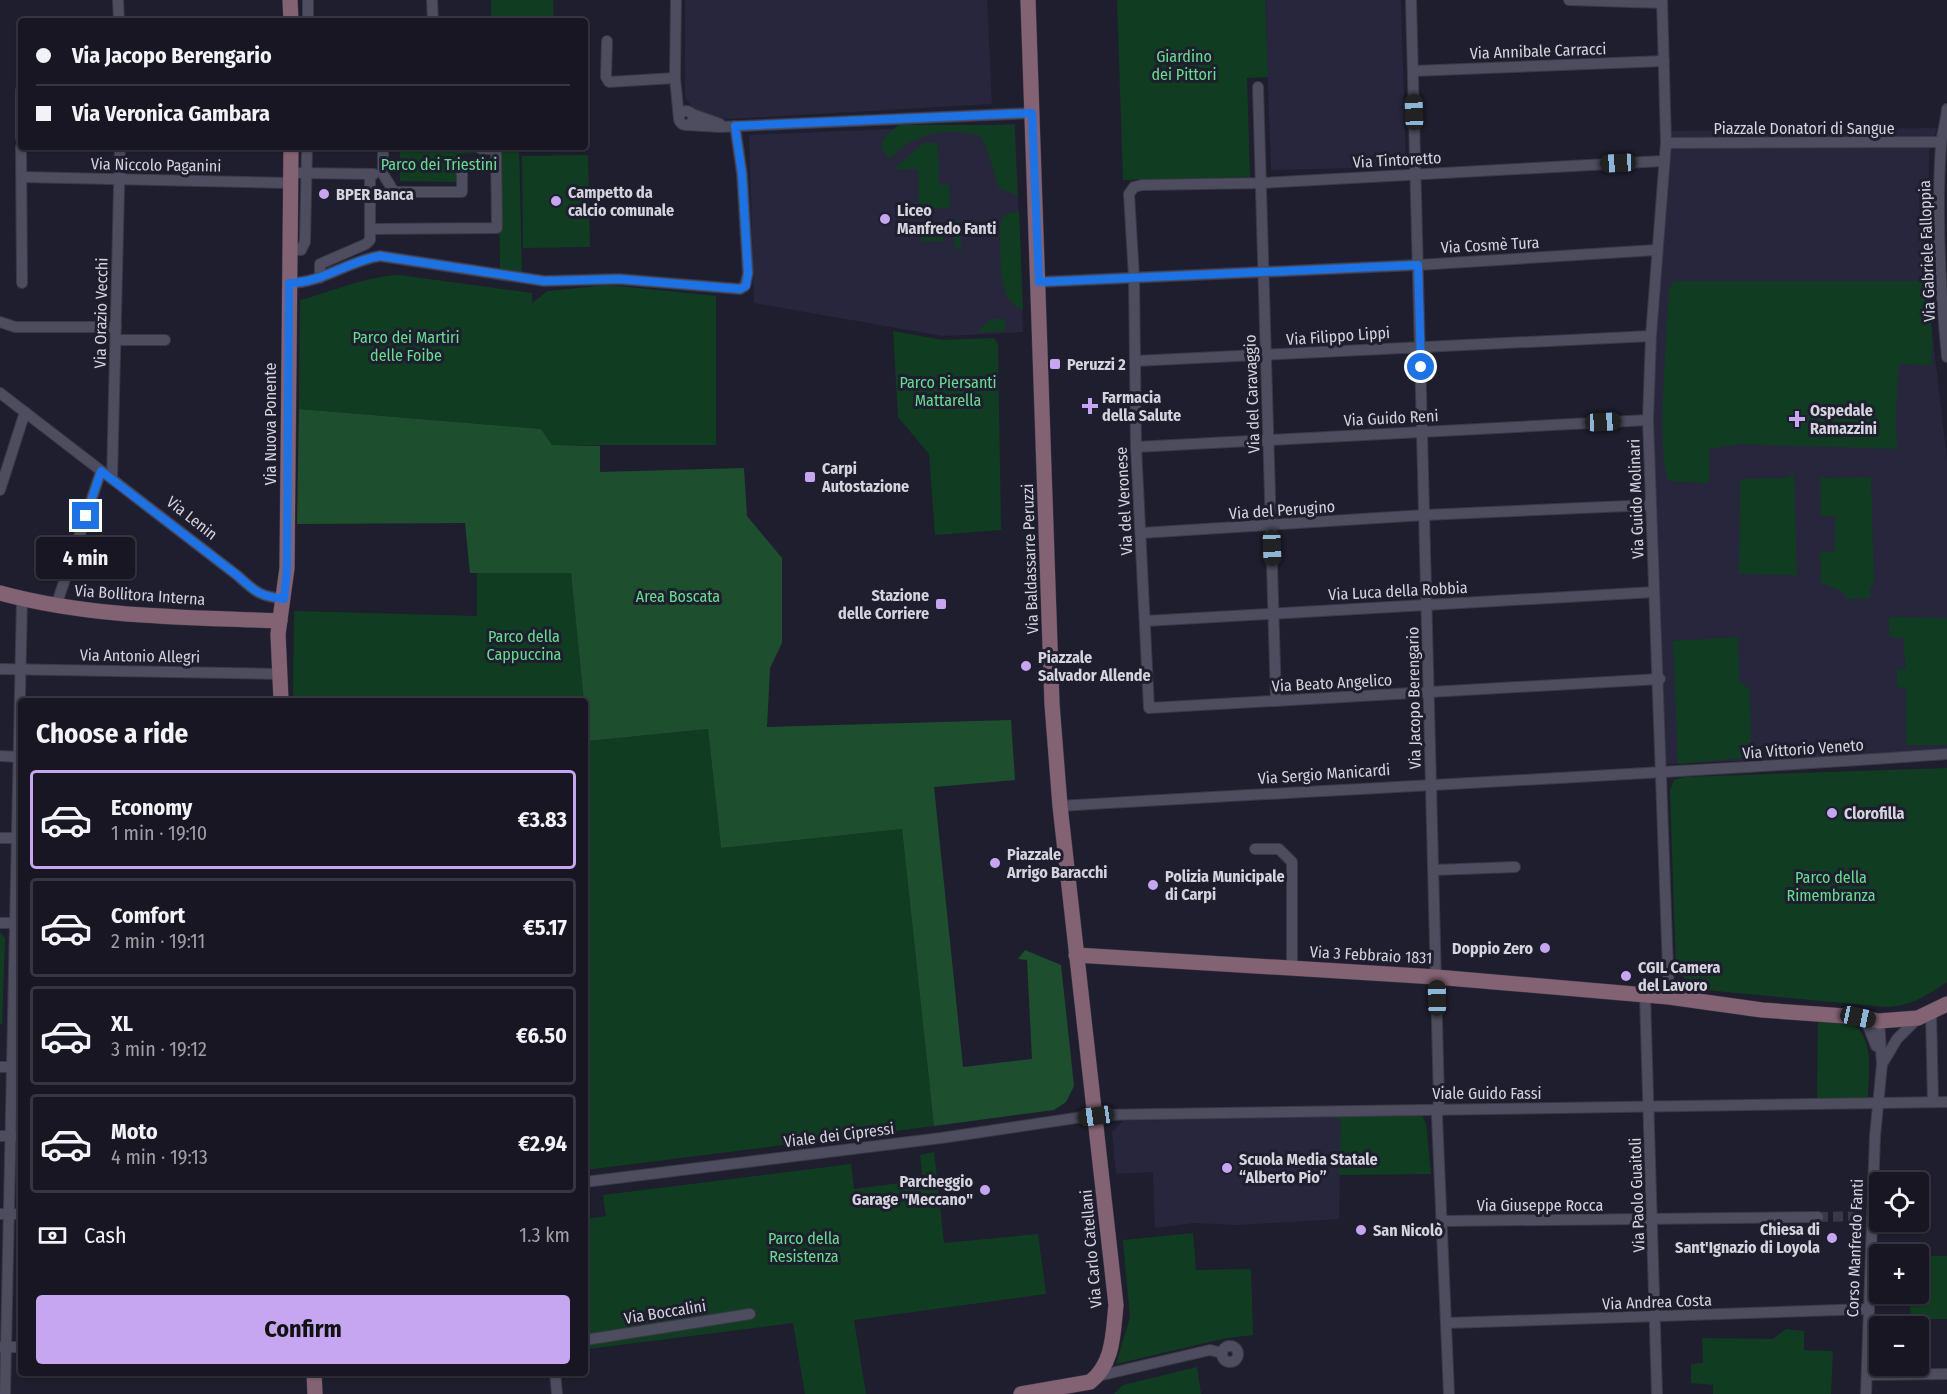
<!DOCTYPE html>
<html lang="en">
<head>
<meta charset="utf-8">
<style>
  :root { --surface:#171622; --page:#24232f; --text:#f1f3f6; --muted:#9e9fa5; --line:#363540; --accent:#c6a6f0 }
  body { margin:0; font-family:"Fira Sans Condensed",sans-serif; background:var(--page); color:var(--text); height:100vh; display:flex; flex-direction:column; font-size:22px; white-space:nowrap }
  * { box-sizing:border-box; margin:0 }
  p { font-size:20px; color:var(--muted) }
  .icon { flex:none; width:33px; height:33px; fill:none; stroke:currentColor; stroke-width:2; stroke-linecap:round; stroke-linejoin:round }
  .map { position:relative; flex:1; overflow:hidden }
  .side { position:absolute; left:18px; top:698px; width:570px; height:678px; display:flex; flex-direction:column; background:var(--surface); border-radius:6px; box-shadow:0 2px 4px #0004,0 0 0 2px var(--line) }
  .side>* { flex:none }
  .banner { position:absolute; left:18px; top:18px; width:570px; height:132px; border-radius:6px; box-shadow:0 2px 4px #0004,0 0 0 2px var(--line); display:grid; align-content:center; height:132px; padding:0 18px; background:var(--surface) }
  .buttons { position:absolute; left:1869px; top:1172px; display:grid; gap:12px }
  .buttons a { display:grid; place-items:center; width:60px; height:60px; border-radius:6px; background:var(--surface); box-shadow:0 2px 4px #0004,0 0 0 2px var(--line); font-size:30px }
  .end { position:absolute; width:27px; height:27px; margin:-14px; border:8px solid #1a73e8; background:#fff; box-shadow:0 0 0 3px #fff }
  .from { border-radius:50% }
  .bubble { position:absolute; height:42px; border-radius:6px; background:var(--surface); box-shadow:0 2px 4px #0004,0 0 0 2px var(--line); font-size:20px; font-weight:700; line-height:42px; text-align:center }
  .car { position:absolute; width:18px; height:36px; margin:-18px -9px; border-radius:8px; box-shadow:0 0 4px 2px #0007; background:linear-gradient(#222 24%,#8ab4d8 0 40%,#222 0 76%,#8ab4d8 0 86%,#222 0) }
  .banner b { display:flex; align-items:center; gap:21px; height:57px; font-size:22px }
  .banner b+b { border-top:2px solid var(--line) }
  .banner i { width:15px; height:15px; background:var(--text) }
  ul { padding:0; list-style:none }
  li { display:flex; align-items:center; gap:18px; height:99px; margin:0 12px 9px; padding:0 6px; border:3px solid var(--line); border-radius:6px }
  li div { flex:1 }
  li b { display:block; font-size:22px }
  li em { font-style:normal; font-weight:700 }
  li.on { border-color:var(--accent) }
  li>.icon { width:54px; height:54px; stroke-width:1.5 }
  h2 { padding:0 18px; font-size:27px; line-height:72px }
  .pay { display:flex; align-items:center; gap:15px; height:66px; padding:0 18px; font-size:22px }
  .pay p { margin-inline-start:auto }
  .action { display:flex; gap:12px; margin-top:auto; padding:12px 18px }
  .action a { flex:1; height:69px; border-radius:6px; background:var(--accent); color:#111; font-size:24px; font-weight:700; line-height:69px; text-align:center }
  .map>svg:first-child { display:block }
</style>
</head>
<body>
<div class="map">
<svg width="1947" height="1394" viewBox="0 0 1947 1394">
  <rect width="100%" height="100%" fill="#1f1e2e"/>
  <g fill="#28263c">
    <polygon points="685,0 987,0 992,104 727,119 710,117 694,110 685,97"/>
    <polygon points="1265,0 1401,0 1406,167 1271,170"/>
    <polygon points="1015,124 1023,332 943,336 754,303 749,135"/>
    <polygon points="1937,128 1929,152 1928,262 1932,332 1947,458 1947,752 1665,764 1649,468 1661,181 1669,131"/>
    <polygon points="1336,1116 1341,1123 1339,1219 1238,1225 1194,1223 1155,1228 1153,1172 1116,1174 1112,1132 1123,1121"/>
  </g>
  <g fill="#103d21">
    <polygon points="491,0 553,0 554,21 491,21"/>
    <polygon points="1117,0 1265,0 1268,77 1247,78 1250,177 1123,180"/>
    <path d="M898 125H1014L1018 196 999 188 985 144 979 135C946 128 914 132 892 157H887L881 146 885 137Z"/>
    <polygon points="923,143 938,143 939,185 949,185 950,208 919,209 918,169 894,169"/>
    <polygon points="400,147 479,147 479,153 458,154 458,182 400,181"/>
    <polygon points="499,147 519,147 522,273 500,269"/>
    <polygon points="588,155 590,247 523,248 522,156"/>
    <path d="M1019 211 1023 309C995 304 1001 247 1000 224L1004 215Z"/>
    <polygon points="953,221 960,221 961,249 955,249"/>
    <polygon points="943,222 943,241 921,242 920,223"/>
    <path d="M399 275 532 293V303L548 291 608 285 716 296V445H552L541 429 299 409 300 300C335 291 363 277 399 275Z"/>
    <path d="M1674 281H1920C1935 291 1931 347 1932 365L1899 364 1896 412 1897 449 1738 444 1709 449V483L1669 481C1655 456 1668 324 1669 288Z"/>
    <polygon points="992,319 1005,319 1005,331 977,332"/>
    <polygon points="893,331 942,340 994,338 998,344 1001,530 935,535 929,454 898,417"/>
    <polygon points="1794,473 1797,575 1739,574 1740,479 1787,478"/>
    <polygon points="1871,477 1874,586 1870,587 1870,598 1846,599 1843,592 1821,582 1820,552 1835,551 1835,516 1821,516 1820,478"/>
    <polygon points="477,573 571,573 584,700 293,700 294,611 477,616"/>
    <polygon points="1889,617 1947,618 1947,745 1906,745 1906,688 1897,687 1897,669 1906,669 1903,638 1889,637"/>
    <polygon points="1738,637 1739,682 1750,689 1751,757 1678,764 1673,641"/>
    <polygon points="585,707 589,741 708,729 721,848 902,829 934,1126 585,1170"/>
    <path d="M1947 768V982C1926 996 1911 1006 1886 1007L1694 989 1676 969 1670 790 1674 780 1684 777Z"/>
    <polygon points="0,932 5,938 2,1024 0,1024"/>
    <path d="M1818 1018 1850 1021C1876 1039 1868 1073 1868 1101H1817Z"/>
    <polygon points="1422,1115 1426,1124 1431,1174 1338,1175 1341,1123 1336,1116"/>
    <polygon points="934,1152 944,1243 1038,1234 1046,1294 854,1320 866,1394 805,1394 793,1323 588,1349 585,1324 585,1219 606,1216 603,1195 851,1164 854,1189 923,1180 920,1155"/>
    <polygon points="1193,1233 1196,1270 1251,1269 1253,1335 1226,1338 1116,1364 1130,1317 1123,1240"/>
    <polygon points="1919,1256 1947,1256 1947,1319 1910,1319 1911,1293 1918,1293"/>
    <polygon points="1786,1329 1804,1331 1804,1350 1833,1351 1831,1394 1713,1394 1713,1385 1691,1383 1691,1364 1703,1363 1702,1338 1773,1339"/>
    <polygon points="1197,1367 1201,1394 1114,1394 1123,1385"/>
  </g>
  <polygon fill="#1d4f2f" points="299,409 541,429 552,445 600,446 600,472 744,468 747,516 782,558 782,643 770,668 767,727 1011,720 1015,780 934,787 963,1067 1032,1059 1027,960 1018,959 1025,950 1061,965 1074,1086 1066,1102 1054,1110 934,1126 902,829 721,848 708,729 588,741 571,573 470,573 465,523 297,524"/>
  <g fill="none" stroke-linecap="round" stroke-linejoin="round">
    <polyline stroke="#3a3948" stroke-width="10" stroke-dasharray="10 5" stroke-linecap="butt" points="1818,1217 1860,1216"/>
    <g stroke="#3a3946" stroke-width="12">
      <g id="street">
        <polyline points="118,0 119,21"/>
        <polyline points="432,0 433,21"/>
        <polyline points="676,0 675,78 679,119"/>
        <polyline points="1411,0 1439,1101 1437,1116 1449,1394"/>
        <polyline points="1569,0 1662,3"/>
        <polyline points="1662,0 1666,143 1651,336 1648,420 1669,997"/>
        <polyline points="308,21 308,0"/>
        <polyline points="607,41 606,77 609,82 675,78"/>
        <polyline points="1413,71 1664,61"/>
        <polyline points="1258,87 1276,701"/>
        <polyline points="21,90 21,138"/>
        <path d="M1947 109C1946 121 1942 133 1941 145 1936 217 1940 286 1947 357"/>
        <circle cx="686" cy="118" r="7"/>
        <polyline points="692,114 720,124"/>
        <polyline points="687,125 720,127 1032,113"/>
        <polyline points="1666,143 1941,142"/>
        <polyline points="21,147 22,283"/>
        <polyline points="383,147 383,174 394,192 462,192 462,165"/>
        <polyline points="300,173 374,174"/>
        <polyline points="370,174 370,229 497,228 496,149 481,149"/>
        <polyline points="22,177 290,183"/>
        <polyline points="290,249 301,250 305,242 307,147"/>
        <polyline points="320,278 320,264 366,244 370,240 370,229"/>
        <polyline points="1039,282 1418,265 1656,250"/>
        <path d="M289 283C322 283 348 261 380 256L544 281 619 279 740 289 745 286 748 273 742 174 735 126"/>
        <polyline points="0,322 15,327 116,327"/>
        <polyline points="117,340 165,340"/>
        <polyline points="1135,361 1651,336"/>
        <path d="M0 393 238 576C256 592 259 596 284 599"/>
        <polyline points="1136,447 1648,420"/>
        <polyline points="112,479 120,147"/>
        <polyline points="0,490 25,412"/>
        <polyline points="1141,533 1425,515 1650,505"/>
        <polyline points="56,606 101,471"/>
        <polyline points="1145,621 1654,592"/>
        <polyline points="0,669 279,674"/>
        <polyline points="1660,679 1149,708 1136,447 1134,277 1129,194 1134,187 1142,185 1262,183 1663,161"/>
        <polyline points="0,756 21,757"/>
        <path d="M1060 806C1356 788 1651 775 1947 754"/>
        <polyline points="0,838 21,838"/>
        <polyline points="1255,849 1279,849 1292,862 1292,969"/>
        <polyline points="1434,870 1515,867"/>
        <polyline points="0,923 21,923"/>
        <polyline points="1645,995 1657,1394"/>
        <polyline points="1931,1012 1933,1102"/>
        <polyline points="1859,1017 1867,1023 1876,1046"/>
        <polyline points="1884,1061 1897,1039 1918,1018"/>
        <polyline points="0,1067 21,1067"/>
        <polyline points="0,1136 21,1136"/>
        <polyline points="585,1182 941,1138 1096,1115 1947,1102"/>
        <polyline points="0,1214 21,1214"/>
        <polyline points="1443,1221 1818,1217"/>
        <polyline points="1447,1323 1868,1309"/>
        <polyline points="585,1340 750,1314"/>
        <circle cx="1230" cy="1354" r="8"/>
        <polyline points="0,1347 21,1347"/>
        <polyline points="555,1372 557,1394"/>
        <polyline points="1867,1375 1947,1374"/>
        <polyline points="1098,1376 1210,1350 1222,1353"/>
        <polyline points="5,1394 22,599"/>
        <polyline points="1866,1394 1875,1136 1882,1064 1879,1021"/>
      </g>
    </g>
    <g stroke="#3a3946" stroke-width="16">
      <g id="secondary">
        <polyline points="290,0 291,21"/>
        <path d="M0 593C92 618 185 617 280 621"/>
        <polyline points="281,700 278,634 287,568 291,147"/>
        <polyline points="1076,955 1436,977 1669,997 1762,1010 1859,1017 1879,1021 1918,1018 1947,1004"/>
        <polyline points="314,1372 315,1394"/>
        <path d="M1021 1394 1090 1382C1114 1364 1113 1332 1116 1305L1060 806 1052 704 1028 0"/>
      </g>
    </g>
    <use href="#street" stroke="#4e4d5f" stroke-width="10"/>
    <use href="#secondary" stroke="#836273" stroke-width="15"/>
  </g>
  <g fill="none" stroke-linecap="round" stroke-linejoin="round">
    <path stroke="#1a73e8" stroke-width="8" d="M86 516 101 471 238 576C256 592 259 596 284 599L287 568 289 283C322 283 348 261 380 256L544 281 619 279 740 289 746 286 748 273 742 174 735 126 1032 113 1039 282 1418 265 1421 367"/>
  </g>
  <g fill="#c6a6f0" stroke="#1f1e2e" stroke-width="2">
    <circle cx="324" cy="194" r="6"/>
    <circle cx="556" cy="201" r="6"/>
    <circle cx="885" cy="219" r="6"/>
    <rect x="1049" y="358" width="12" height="12" rx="3"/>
    <path d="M1087 397h6v6h6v6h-6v6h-6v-6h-6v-6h6z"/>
    <path d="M1794 410h6v6h6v6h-6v6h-6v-6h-6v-6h6z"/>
    <rect x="804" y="471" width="12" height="12" rx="3"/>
    <rect x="935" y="598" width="12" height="12" rx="3"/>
    <circle cx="1026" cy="666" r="6"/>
    <circle cx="1832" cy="813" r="6"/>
    <circle cx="995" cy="863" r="6"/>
    <circle cx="1153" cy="885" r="6"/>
    <circle cx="1545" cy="948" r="6"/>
    <circle cx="1626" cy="976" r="6"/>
    <circle cx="1227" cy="1168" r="6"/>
    <circle cx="985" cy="1190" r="6"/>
    <circle cx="1361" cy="1230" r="6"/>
    <circle cx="1832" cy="1238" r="6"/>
  </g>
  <g text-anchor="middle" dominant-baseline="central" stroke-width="6" stroke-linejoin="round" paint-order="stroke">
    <g font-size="16" fill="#d4d3de" stroke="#1f1e2e">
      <text transform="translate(1538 51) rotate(-2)">Via Annibale Carracci</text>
      <text x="1804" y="128">Piazzale Donatori di Sangue</text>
      <text transform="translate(1397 160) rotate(-3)">Via Tintoretto</text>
      <text transform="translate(156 165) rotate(1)">Via Niccolo Paganini</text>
      <text transform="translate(1490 245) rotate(-3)">Via Cosmè Tura</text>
      <text transform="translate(1927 251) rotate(-92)">Via Gabriele Falloppia</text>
      <text transform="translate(101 313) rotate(-89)">Via Orazio Vecchi</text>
      <text transform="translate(1338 336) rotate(-4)">Via Filippo Lippi</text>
      <text transform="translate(1252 394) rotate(-92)">Via del Caravaggio</text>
      <text transform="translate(1391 418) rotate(-3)">Via Guido Reni</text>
      <text transform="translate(270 424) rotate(-90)">Via Nuova Ponente</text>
      <text transform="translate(1636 499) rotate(-92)">Via Guido Molinari</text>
      <text transform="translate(1124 501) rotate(-93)">Via del Veronese</text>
      <text transform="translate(1282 510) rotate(-4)">Via del Perugino</text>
      <text transform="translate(192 518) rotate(38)">Via Lenin</text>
      <text transform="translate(1030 559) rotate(-92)">Via Baldassarre Peruzzi</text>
      <text transform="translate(1398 591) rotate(-3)">Via Luca della Robbia</text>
      <text transform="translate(140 595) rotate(4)">Via Bollitora Interna</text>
      <text transform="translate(140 656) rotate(1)">Via Antonio Allegri</text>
      <text transform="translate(1332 683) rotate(-3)">Via Beato Angelico</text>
      <text transform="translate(1414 698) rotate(-91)">Via Jacopo Berengario</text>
      <text transform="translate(1803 749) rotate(-4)">Via Vittorio Veneto</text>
      <text transform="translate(1324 774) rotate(-4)">Via Sergio Manicardi</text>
      <text transform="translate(1371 955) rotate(3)">Via 3 Febbraio 1831</text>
      <text x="1487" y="1093">Viale Guido Fassi</text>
      <text transform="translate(839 1135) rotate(-7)">Viale dei Cipressi</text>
      <text transform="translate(1637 1195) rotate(-92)">Via Paolo Guaitoli</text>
      <text x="1540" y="1205">Via Giuseppe Rocca</text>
      <text transform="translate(1855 1248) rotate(-88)">Corso Manfredo Fanti</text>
      <text transform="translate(1091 1249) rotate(-95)">Via Carlo Catellani</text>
      <text transform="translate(1657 1302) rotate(-2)">Via Andrea Costa</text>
      <text transform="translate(665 1312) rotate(-9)">Via Boccalini</text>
    </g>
    <g font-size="16" fill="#64df8f" stroke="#1f1e2e">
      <text x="1184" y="56">Giardino<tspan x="1184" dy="18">dei Pittori</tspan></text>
      <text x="439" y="164">Parco dei Triestini</text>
      <text x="406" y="337">Parco dei Martiri<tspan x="406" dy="18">delle Foibe</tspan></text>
      <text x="948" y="382">Parco Piersanti<tspan x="948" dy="18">Mattarella</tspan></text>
      <text x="678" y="596">Area Boscata</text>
      <text x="524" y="636">Parco della<tspan x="524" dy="18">Cappuccina</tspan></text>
      <text x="1831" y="877">Parco della<tspan x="1831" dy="18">Rimembranza</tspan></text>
      <text x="804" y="1238">Parco della<tspan x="804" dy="18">Resistenza</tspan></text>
    </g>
    <g font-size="16" font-weight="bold" fill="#d4d3de" stroke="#1f1e2e" text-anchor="start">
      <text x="568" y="192">Campetto da<tspan x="568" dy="18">calcio comunale</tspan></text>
      <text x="336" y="194">BPER Banca</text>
      <text x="897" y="210">Liceo<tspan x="897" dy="18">Manfredo Fanti</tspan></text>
      <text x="1067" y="364">Peruzzi 2</text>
      <text x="1102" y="397">Farmacia<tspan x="1102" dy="18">della Salute</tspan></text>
      <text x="1810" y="410">Ospedale<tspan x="1810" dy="18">Ramazzini</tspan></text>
      <text x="822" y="468">Carpi<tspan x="822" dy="18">Autostazione</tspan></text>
      <text x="929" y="595" text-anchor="end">Stazione<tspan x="929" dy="18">delle Corriere</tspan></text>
      <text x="1038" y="657">Piazzale<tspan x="1038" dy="18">Salvador Allende</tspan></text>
      <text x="1844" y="813">Clorofilla</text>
      <text x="1007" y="854">Piazzale<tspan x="1007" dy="18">Arrigo Baracchi</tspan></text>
      <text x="1165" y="876">Polizia Municipale<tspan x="1165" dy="18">di Carpi</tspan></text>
      <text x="1533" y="948" text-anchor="end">Doppio Zero</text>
      <text x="1638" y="967">CGIL Camera<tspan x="1638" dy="18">del Lavoro</tspan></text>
      <text x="1239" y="1159">Scuola Media Statale<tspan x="1239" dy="18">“Alberto Pio”</tspan></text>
      <text x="973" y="1181" text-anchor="end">Parcheggio<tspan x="973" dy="18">Garage "Meccano"</tspan></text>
      <text x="1820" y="1229" text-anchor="end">Chiesa di<tspan x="1820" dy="18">Sant'Ignazio di Loyola</tspan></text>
      <text x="1373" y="1230">San Nicolò</text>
    </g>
  </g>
</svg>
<div class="buttons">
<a><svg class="icon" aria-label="locate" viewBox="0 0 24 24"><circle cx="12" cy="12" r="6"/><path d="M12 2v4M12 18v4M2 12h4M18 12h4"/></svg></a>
<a>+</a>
<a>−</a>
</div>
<i class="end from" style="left:1421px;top:367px"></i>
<i class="end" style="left:86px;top:516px"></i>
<div class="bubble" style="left:36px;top:537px;width:99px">4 min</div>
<i class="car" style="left:1414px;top:112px;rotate:358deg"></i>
<i class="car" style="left:1618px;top:163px;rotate:267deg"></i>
<i class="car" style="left:1603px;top:422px;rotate:87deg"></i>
<i class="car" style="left:1272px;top:548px;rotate:178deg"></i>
<i class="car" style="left:1437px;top:998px;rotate:359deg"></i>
<i class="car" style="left:1858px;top:1017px;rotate:102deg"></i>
<i class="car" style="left:1096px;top:1116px;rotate:262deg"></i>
<div class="banner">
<b><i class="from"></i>Via Jacopo Berengario</b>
<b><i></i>Via Veronica Gambara</b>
</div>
<section class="side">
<h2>Choose a ride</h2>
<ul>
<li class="on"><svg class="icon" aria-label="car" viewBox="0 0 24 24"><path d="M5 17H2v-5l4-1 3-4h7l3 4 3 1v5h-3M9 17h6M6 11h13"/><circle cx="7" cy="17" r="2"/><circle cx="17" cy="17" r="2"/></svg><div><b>Economy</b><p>1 min · 19:10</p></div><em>€3.83</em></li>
<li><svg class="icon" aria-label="car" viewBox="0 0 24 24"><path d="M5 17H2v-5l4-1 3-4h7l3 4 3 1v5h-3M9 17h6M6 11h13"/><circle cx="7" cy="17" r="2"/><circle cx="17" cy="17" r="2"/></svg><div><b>Comfort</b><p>2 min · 19:11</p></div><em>€5.17</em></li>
<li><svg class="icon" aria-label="car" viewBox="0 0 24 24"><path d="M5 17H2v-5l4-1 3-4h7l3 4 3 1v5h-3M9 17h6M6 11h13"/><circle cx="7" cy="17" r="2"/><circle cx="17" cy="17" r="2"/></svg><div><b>XL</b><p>3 min · 19:12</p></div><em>€6.50</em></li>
<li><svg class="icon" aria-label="car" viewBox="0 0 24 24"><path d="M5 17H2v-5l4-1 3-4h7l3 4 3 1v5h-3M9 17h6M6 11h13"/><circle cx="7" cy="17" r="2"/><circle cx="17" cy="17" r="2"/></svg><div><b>Moto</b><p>4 min · 19:13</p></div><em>€2.94</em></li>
</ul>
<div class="pay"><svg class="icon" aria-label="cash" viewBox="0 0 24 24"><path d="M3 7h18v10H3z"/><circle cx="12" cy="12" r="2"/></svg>Cash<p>1.3 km</p></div>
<div class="action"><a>Confirm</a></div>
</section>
</div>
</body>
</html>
